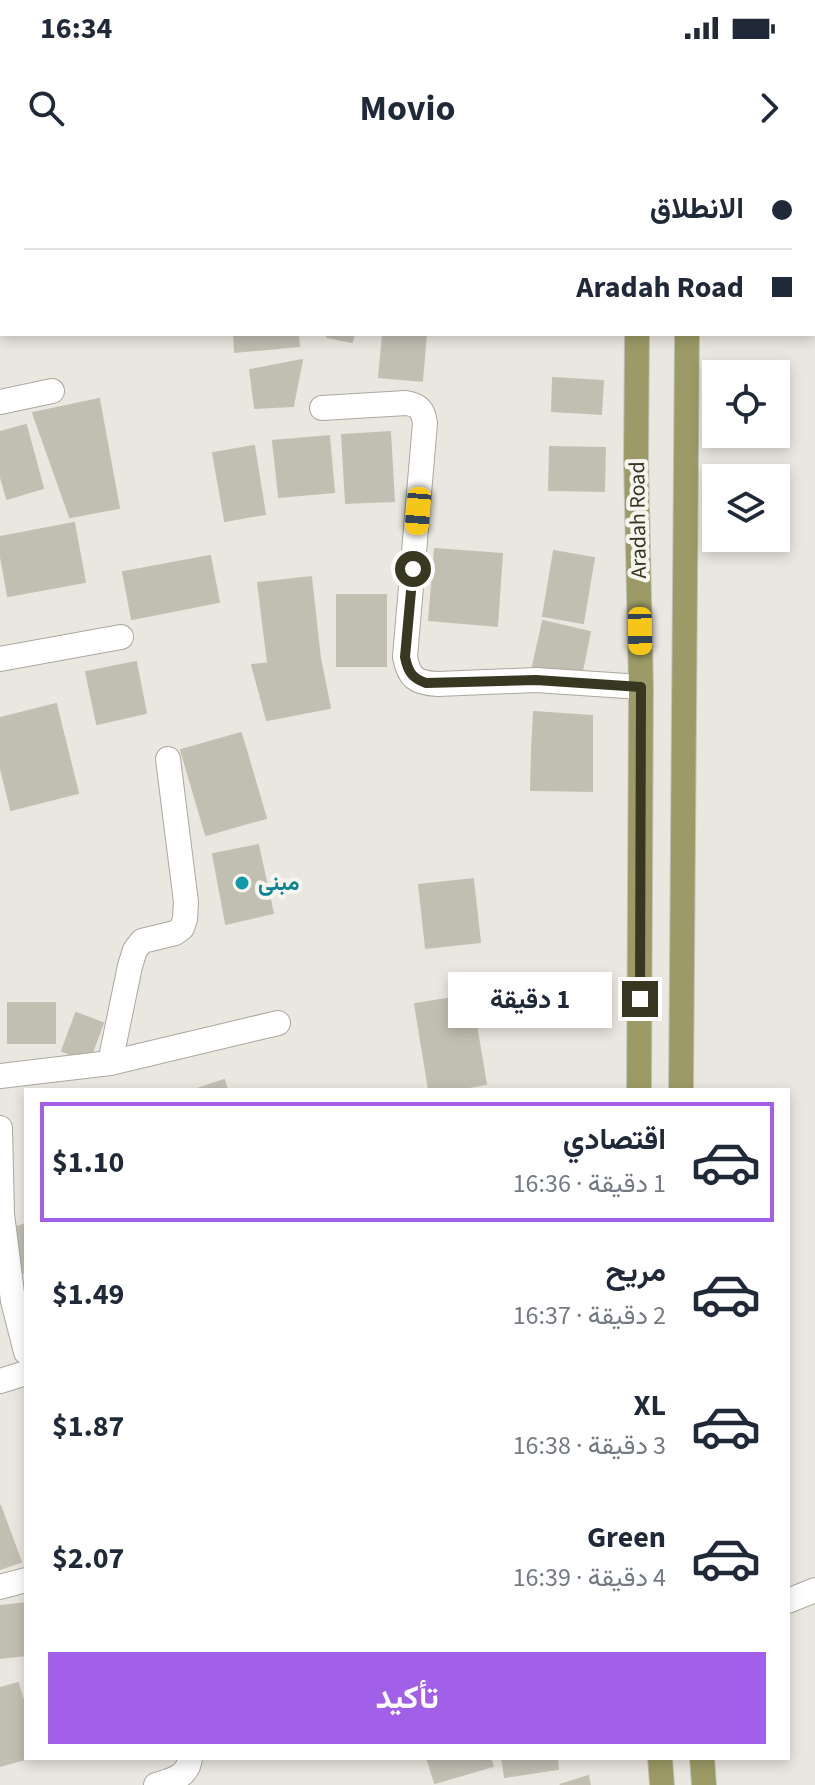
<!DOCTYPE html>
<html lang="ar">
<head>
<meta charset="utf-8">
<style>
  :root { --surface:#fff; --page:#f6f6f7; --text:#1f2937; --muted:#747a83; --line:#e0e1e3; --accent:#a160e7 }
  body { margin:0; font-family:"Source Sans 3",Vazirmatn,sans-serif; background:var(--page); color:var(--text); direction:rtl; height:100vh; display:flex; flex-direction:column; font-size:30px; white-space:nowrap }
  * { box-sizing:border-box; margin:0 }
  p { font-size:26px; color:var(--muted) }
  .icon { flex:none; width:44px; height:44px; fill:none; stroke:currentColor; stroke-width:2; stroke-linecap:round; stroke-linejoin:round }
  .map { position:relative; flex:1; overflow:hidden; direction:ltr }
  .sheet { position:absolute; left:24px; top:928px; width:766px; height:672px; display:flex; flex-direction:column; background:var(--surface); border-radius:0px; box-shadow:0 4px 12px #0003; direction:rtl }
  .sheet>* { flex:none }
  .hud { position:absolute; left:0px; top:0px; width:816px; height:176px; box-shadow:0 4px 12px #0003; direction:rtl; display:grid; align-content:center; height:176px; padding:0 24px; background:var(--surface) }
  .buttons { position:absolute; left:702px; top:200px; display:grid; gap:16px }
  .buttons a { display:grid; place-items:center; width:88px; height:88px; border-radius:0px; background:var(--surface); box-shadow:0 4px 12px #0003; font-size:40px }
  .end { position:absolute; width:36px; height:36px; margin:-18px; border:10px solid #383822; background:#fff; box-shadow:0 0 0 4px #fff }
  .from { border-radius:50% }
  .bubble { position:absolute; height:56px; border-radius:0px; background:var(--surface); box-shadow:0 4px 12px #0003; font-size:26px; font-weight:700; line-height:56px; text-align:center; direction:rtl }
  .car { position:absolute; width:24px; height:48px; margin:-24px -12px; border-radius:10px; box-shadow:0 0 6px 2px #0007; background:linear-gradient(#f5c518 24%,#345 0 40%,#f5c518 0 76%,#345 0 86%,#f5c518 0) }
  .hud b { display:flex; align-items:center; gap:28px; height:76px; font-size:30px }
  .hud b+b { border-top:2px solid var(--line) }
  .hud i { width:20px; height:20px; background:var(--text) }
  ul { padding:14px 0 0; list-style:none }
  li { display:flex; align-items:center; gap:24px; height:120px; margin:0 16px 12px; padding:0 8px; border:4px solid transparent; border-radius:0px }
  li div { flex:1 }
  li b { display:block; font-size:30px }
  li em { font-style:normal; font-weight:700 }
  li.on { border-color:var(--accent) }
  li>.icon { width:72px; height:72px; stroke-width:1.5 }
  .primary-button { display:flex; gap:16px; margin-top:auto; padding:16px 24px }
  .primary-button a { flex:1; height:92px; border-radius:0px; background:var(--accent); color:#fff; font-size:32px; font-weight:700; line-height:92px; text-align:center }
  .status { display:flex; justify-content:space-between; align-items:center; height:56px; padding:0 40px; background:var(--surface); direction:ltr }
  .status svg { height:22px; fill:currentColor }
  header { display:flex; justify-content:space-between; align-items:center; height:104px; padding:0 24px; background:var(--surface); font-size:36px; font-weight:700 }
  .map>svg:first-child { display:block }
</style>
</head>
<body>
<div class="status"><b>16:34</b><svg viewBox="0 0 49 12"><path d="M0 12V9h3v3zM5 12V6h3v6zM10 12V3h3v9zM15 12V0h3v12zM26 1h20v11H26zM47 4h2v5h-2z"/></svg></div>
<header><svg class="icon" aria-label="forward" viewBox="0 0 24 24"><path d="M9 5l7 7-7 7"/></svg>Movio<svg class="icon" aria-label="search" viewBox="0 0 24 24"><circle cx="10" cy="10" r="6"/><path d="M15 15l6 6"/></svg></header>
<div class="map">
<svg width="815" height="1625" viewBox="0 0 815 1625">
  <rect width="100%" height="100%" fill="#eae7e0"/>
  <g fill="#c1beb2" stroke="#c3c0b3" stroke-width="2">
    <polygon points="401,0 456,0 450,2 402,2"/>
    <polygon points="547,0 599,0 599,2 546,2"/>
    <polygon points="234,174 298,174 299,186 235,192"/>
    <polygon points="328,174 354,174 352,182 327,177"/>
    <polygon points="383,174 426,174 422,221 379,217"/>
    <polygon points="302,200 293,246 255,248 250,210"/>
    <polygon points="553,218 603,221 601,254 552,251"/>
    <polygon points="99,239 119,348 70,357 33,253"/>
    <polygon points="26,265 43,328 7,339 0,314 0,272"/>
    <polygon points="390,272 394,341 346,343 342,275"/>
    <polygon points="329,276 334,332 279,337 273,281"/>
    <polygon points="254,286 265,354 225,361 213,293"/>
    <polygon points="550,287 605,288 604,331 549,330"/>
    <polygon points="74,363 85,422 8,436 0,392 0,377"/>
    <polygon points="435,389 502,394 497,466 429,460"/>
    <polygon points="554,391 594,398 583,463 543,456"/>
    <polygon points="210,396 219,442 132,459 123,412"/>
    <polygon points="311,417 320,498 268,503 258,423"/>
    <rect x="337" y="435" width="49" height="71"/>
    <polygon points="543,461 590,472 581,516 533,506"/>
    <polygon points="320,498 330,548 267,560 252,505"/>
    <polygon points="136,502 146,553 97,564 86,512"/>
    <polygon points="56,544 78,633 11,650 0,605 0,558"/>
    <polygon points="534,552 592,556 592,590 532,589"/>
    <polygon points="241,573 266,658 206,675 181,590"/>
    <polygon points="532,589 592,590 592,631 531,630"/>
    <polygon points="258,685 273,753 226,764 213,694"/>
    <polygon points="473,719 480,782 426,788 419,725"/>
    <polygon points="471,835 486,924 453,930 429,930 415,844"/>
    <rect x="8" y="843" width="47" height="40"/>
    <polygon points="76,853 103,863 89,901 62,891"/>
    <polygon points="224,920 227,930 194,930"/>
    <polygon points="26,1064 26,1113 24,1113 12,1068"/>
    <polygon points="0,1345 21,1402 0,1409"/>
    <polygon points="26,1443 26,1495 0,1498 0,1446"/>
    <polygon points="18,1523 26,1550 26,1598 29,1598 0,1606 0,1528"/>
    <polygon points="427,1598 490,1598 493,1606 435,1623"/>
    <polygon points="502,1598 557,1598 558,1609 505,1617"/>
    <polygon points="588,1616 590,1625 560,1625"/>
  </g>
  <g fill="none" stroke-linecap="round" stroke-linejoin="round">
    <g stroke="#aaa89c" stroke-width="26">
      <g id="minor">
        <polyline points="291,0 291,2"/>
        <polyline points="196,2 200,1"/>
        <polyline points="0,31 2,30"/>
        <polyline points="814,75 815,75"/>
        <polyline points="0,242 52,231"/>
        <path d="M322 248 406 243C419 245 423 250 425 263L405 497C409 518 416 523 438 524L536 520 641 527"/>
        <polyline points="0,499 121,477"/>
        <polyline points="110,903 130,806 135,790 142,781 175,773 182,768 185,759 186,742 168,599"/>
        <polyline points="0,916 110,903 278,863"/>
        <polyline points="0,968 2,1054 13,1141 26,1192"/>
        <polyline points="0,1221 26,1213"/>
        <polyline points="0,1427 26,1420"/>
        <polyline points="788,1441 815,1430"/>
        <path d="M156 1625C172 1620 188 1617 190 1598"/>
      </g>
    </g>
    <g stroke="#c3c3bd" stroke-width="26">
      <g id="primary">
        <polyline points="636,0 636,2"/>
        <polyline points="685,0 685,2"/>
        <polyline points="637,174 636,300 641,527 639,930"/>
        <polyline points="681,930 687,174"/>
        <polyline points="660,1598 662,1625"/>
        <polyline points="702,1598 704,1625"/>
      </g>
    </g>
    <use href="#minor" stroke="#fff" stroke-width="24"/>
    <use href="#primary" stroke="#9c9b67" stroke-width="24"/>
  </g>
  <g fill="none" stroke-linecap="round" stroke-linejoin="round">
    <path stroke="#383822" stroke-width="10" d="M413 409 405 497C408 512 412 518 426 523L536 520 641 527 640 839"/>
  </g>
  <circle fill="#0f9aa8" stroke="#f7f5f0" stroke-width="3" cx="242" cy="723" r="8"/>
  <g text-anchor="middle" dominant-baseline="central" stroke-width="8" stroke-linejoin="round" paint-order="stroke">
    <g font-size="22" fill="#383822" stroke="#f7f5f0">
      <text transform="translate(638 360) rotate(-91)">Aradah Road</text>
    </g>
    <g font-size="22" font-weight="bold" fill="#0d838f" stroke="#f7f5f0" text-anchor="start">
      <text x="258" y="723">مبنى</text>
    </g>
  </g>
</svg>
<div class="buttons">
<a><svg class="icon" aria-label="locate" viewBox="0 0 24 24"><circle cx="12" cy="12" r="6"/><path d="M12 2v4M12 18v4M2 12h4M18 12h4"/></svg></a>
<a><svg class="icon" aria-label="layers" viewBox="0 0 24 24"><path d="M12 4l9 5-9 5-9-5zM3 14l9 5 9-5"/></svg></a>
</div>
<i class="end from" style="left:413px;top:409px"></i>
<i class="end" style="left:640px;top:839px"></i>
<div class="bubble" style="left:448px;top:812px;width:164px">1 دقيقة</div>
<i class="car" style="left:418px;top:351px;rotate:185deg"></i>
<i class="car" style="left:640px;top:471px;rotate:179deg"></i>
<div class="hud">
<b><i class="from"></i>الانطلاق</b>
<b><i></i>Aradah Road</b>
</div>
<section class="sheet">
<ul>
<li class="on"><svg class="icon" aria-label="car" viewBox="0 0 24 24"><path d="M5 17H2v-5l4-1 3-4h7l3 4 3 1v5h-3M9 17h6M6 11h13"/><circle cx="7" cy="17" r="2"/><circle cx="17" cy="17" r="2"/></svg><div><b>اقتصادي</b><p>1 دقيقة · 16:36</p></div><em>$1.10</em></li>
<li><svg class="icon" aria-label="car" viewBox="0 0 24 24"><path d="M5 17H2v-5l4-1 3-4h7l3 4 3 1v5h-3M9 17h6M6 11h13"/><circle cx="7" cy="17" r="2"/><circle cx="17" cy="17" r="2"/></svg><div><b>مريح</b><p>2 دقيقة · 16:37</p></div><em>$1.49</em></li>
<li><svg class="icon" aria-label="car" viewBox="0 0 24 24"><path d="M5 17H2v-5l4-1 3-4h7l3 4 3 1v5h-3M9 17h6M6 11h13"/><circle cx="7" cy="17" r="2"/><circle cx="17" cy="17" r="2"/></svg><div><b>XL</b><p>3 دقيقة · 16:38</p></div><em>$1.87</em></li>
<li><svg class="icon" aria-label="car" viewBox="0 0 24 24"><path d="M5 17H2v-5l4-1 3-4h7l3 4 3 1v5h-3M9 17h6M6 11h13"/><circle cx="7" cy="17" r="2"/><circle cx="17" cy="17" r="2"/></svg><div><b>Green</b><p>4 دقيقة · 16:39</p></div><em>$2.07</em></li>
</ul>
<div class="primary-button"><a>تأكيد</a></div>
</section>
</div>
</body>
</html>
